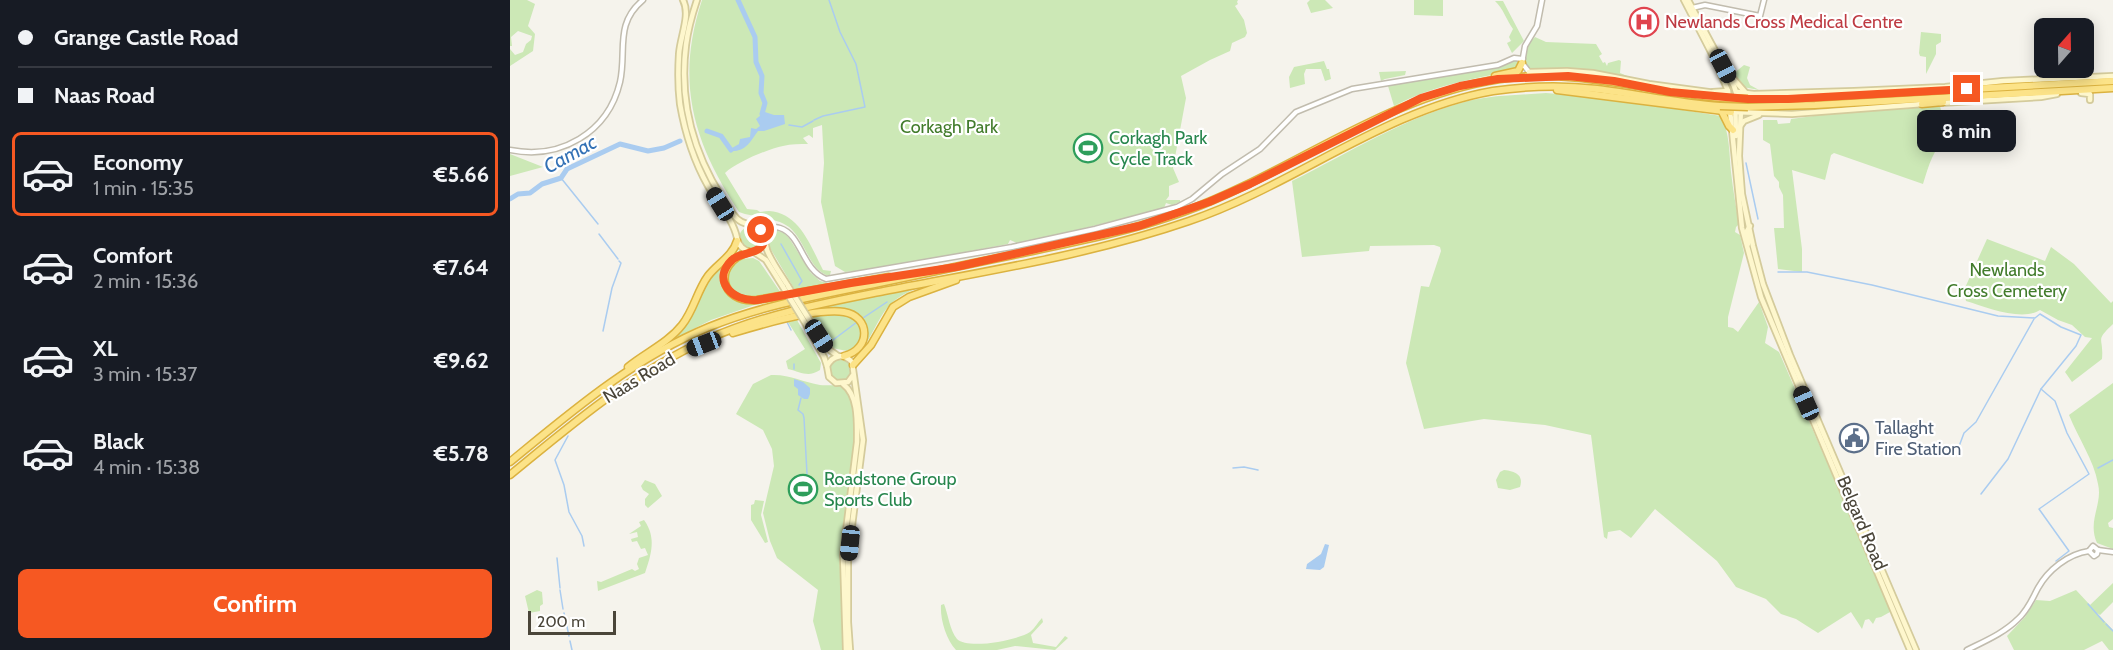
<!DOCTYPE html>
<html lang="en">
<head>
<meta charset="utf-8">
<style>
  :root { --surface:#171b24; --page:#20242c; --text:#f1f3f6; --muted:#9ea1a6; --line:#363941; --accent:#f65822 }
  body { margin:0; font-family:Cabin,sans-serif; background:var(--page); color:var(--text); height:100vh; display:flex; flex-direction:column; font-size:22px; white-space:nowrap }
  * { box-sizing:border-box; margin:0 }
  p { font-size:20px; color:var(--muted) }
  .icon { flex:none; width:33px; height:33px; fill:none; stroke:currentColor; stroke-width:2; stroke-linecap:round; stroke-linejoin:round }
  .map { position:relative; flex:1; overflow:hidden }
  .drawer { display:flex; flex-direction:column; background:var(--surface); width:510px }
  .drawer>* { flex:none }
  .top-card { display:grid; align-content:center; height:132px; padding:0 18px; background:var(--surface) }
  .needle { width:39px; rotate:20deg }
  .fabs { position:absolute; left:1524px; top:18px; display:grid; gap:12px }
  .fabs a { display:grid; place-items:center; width:60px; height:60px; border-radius:9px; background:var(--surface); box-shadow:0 3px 15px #0003; font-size:30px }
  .scale { position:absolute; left:18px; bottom:15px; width:88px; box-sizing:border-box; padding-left:6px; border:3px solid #4a4539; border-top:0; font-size:16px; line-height:21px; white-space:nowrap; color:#4a4539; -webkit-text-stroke:4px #fff; paint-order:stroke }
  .end { position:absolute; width:27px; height:27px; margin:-14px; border:8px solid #f65822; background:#fff; box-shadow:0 0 0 3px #fff }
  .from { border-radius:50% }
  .bubble { position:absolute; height:42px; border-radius:9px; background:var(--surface); box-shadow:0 3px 15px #0003; font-size:20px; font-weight:800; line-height:42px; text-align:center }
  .car { position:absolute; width:18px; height:36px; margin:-18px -9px; border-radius:8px; box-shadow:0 0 4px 2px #0007; background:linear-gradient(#222 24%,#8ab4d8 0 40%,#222 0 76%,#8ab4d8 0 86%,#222 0) }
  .top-card b { display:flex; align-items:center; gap:21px; height:57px; font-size:22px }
  .top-card b+b { border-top:2px solid var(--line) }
  .top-card i { width:15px; height:15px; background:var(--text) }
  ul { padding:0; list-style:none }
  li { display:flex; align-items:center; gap:18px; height:84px; margin:0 12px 9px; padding:0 6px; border:3px solid transparent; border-radius:9px }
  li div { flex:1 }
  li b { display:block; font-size:22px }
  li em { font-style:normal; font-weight:800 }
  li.selected { border-color:var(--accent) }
  li>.icon { width:54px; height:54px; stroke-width:1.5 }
  .cta { display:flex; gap:12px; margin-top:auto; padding:12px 18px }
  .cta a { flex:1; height:69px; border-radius:9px; background:var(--accent); color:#fff; font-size:24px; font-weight:800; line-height:69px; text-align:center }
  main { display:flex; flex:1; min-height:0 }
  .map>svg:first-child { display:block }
</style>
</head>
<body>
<main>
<section class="drawer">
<div class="top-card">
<b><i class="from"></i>Grange Castle Road</b>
<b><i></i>Naas Road</b>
</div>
<ul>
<li class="selected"><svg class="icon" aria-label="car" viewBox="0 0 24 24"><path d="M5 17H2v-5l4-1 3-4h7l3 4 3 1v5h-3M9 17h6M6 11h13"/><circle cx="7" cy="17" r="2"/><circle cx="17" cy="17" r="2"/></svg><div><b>Economy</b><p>1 min · 15:35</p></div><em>€5.66</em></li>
<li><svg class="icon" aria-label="car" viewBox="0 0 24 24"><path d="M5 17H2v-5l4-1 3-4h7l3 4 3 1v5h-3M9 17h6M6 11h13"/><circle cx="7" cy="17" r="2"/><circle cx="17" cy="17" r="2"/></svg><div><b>Comfort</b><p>2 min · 15:36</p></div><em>€7.64</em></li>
<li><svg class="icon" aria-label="car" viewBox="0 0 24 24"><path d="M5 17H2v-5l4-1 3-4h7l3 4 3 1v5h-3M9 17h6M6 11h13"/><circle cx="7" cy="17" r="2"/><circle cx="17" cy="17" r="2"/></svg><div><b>XL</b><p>3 min · 15:37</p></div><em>€9.62</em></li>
<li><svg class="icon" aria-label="car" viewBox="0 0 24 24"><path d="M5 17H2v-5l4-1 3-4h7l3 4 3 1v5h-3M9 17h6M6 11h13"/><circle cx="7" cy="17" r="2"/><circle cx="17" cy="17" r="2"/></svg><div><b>Black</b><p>4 min · 15:38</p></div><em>€5.78</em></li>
</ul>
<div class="cta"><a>Confirm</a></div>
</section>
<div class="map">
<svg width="1603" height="650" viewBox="0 0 1603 650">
  <rect width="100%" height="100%" fill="#f5f3ec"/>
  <g fill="#cce8b6">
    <polygon points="0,0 17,0 25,4 18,26 25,34 23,51 0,66 0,49 5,55 13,52 16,44 21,40 22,36 8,31 1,37 2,46 0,46"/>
    <path d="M192 0H728L727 2 728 4 725 6 734 20 737 33 735 37 722 43 720 51 700 60 671 76 676 98 663 168 669 182 659 186V196L656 200H670V202L662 205 656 203 654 208 571 229 507 243 500 240 498 244 371 268 335 272 325 266 311 202 314 163 312 125 303 128V138L299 135 293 138 298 144C290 144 281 144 273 146 258 149 227 162 215 173L237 209 247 210 250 212C253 212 256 211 259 211 290 213 301 247 313 270L321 271 320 275H316C298 267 295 240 279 227 266 217 245 218 229 212 183 142 165 82 192 0Z"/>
    <polygon points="800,0 815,0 823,8 801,13 797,3"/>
    <polygon points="904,0 933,0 933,16 904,15"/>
    <path d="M985 1H993L1014 41 1002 53 997 43 1001 41 999 37 1003 29C997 21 993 8 985 1Z"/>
    <polygon points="1411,32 1431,34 1431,42 1426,45 1426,54 1416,74 1416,57 1410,56 1409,53"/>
    <path d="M1025 37 1036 42 1086 44 1092 54 1089 56 1093 63 1095 62 1097 66 1098 63 1109 60 1111 61 1110 73 1122 78 1070 71H1021L1017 68C1014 56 1015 46 1025 37Z"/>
    <path d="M1005 59H1011L1005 71C963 78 922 86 884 106L878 86 992 65Z"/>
    <polygon points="814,61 817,69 819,69 821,79 815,81 811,69 796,69 794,74 795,84 780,88 779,77 784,67"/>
    <polygon points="1234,65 1240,67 1237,78 1240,85 1249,90 1233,87 1223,74"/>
    <polygon points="896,71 895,75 875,79 871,81 869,72"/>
    <path d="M1036 93 1097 98 1211 116C1220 134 1219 152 1221 172 1223 190 1226 207 1229 224L1226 227 1225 232 1230 235 1234 253 1218 317V327L1223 328 1228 332 1249 302 1258 327 1255 343 1269 352 1379 605 1380 612 1371 617 1366 618 1363 624 1359 619 1355 620 1352 629 1341 612 1308 633 1286 619 1271 614 1256 599 1226 587 1207 561 1145 509 1121 538 1110 530 1098 532 1097 539 1094 537 1081 435 1035 425 974 419 914 429 896 363 911 286 919 287 931 251 930 247 924 245 860 246 859 251 792 257 782 181C839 153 895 117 958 101 983 95 1010 95 1036 93Z"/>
    <path d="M1430 106 1431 110H1433L1438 135C1423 149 1419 165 1413 184L1324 153 1321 155 1315 180 1282 170 1292 249V272L1268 269 1264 228H1274L1273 195 1269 187V182L1264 176 1260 144 1253 140V120H1267L1268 124 1280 123 1281 119 1311 115Z"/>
    <polygon points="0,154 33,167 0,176"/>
    <circle cx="240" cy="238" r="11"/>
    <polygon points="265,230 274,233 279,238 301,273 310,281 321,284 285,290 260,248 260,235 265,232"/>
    <path d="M1477 239 1535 261 1541 247 1564 264 1601 303 1603 301V324C1584 342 1594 336 1592 359L1562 382 1555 372 1582 338 1575 337 1562 325 1548 320 1530 310C1512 322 1476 307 1456 301L1454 290Z"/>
    <path d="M243 258 249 261 271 293C255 296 224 306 218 285 216 281 218 274 218 270L231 259Z"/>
    <path d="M217 259 218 261C212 269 212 275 214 284 219 312 254 300 273 296L274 299 255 303 253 302 201 320 154 344 167 334 197 281Z"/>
    <path d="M414 286C373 299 374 315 354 347L353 346 355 342 346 314 331 309 298 313 297 311Z"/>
    <path d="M330 313C349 319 353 325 350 345L337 351 322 348 301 317Z"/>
    <path d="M287 320 311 363 310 370C298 378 291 372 278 369L276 361 295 349 278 322Z"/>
    <circle cx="330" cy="370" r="11"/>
    <path d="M261 375C279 374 293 382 310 385 319 386 330 383 337 390 342 395 345 409 346 416 349 447 338 481 335 512 330 558 330 604 335 650H311L303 621 308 590 267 558 260 541 253 513 264 466 262 449 253 430 226 414 243 384Z"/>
    <path d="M1603 383V519L1598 523 1599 527 1603 528V549L1587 543C1577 520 1593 505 1588 484 1584 460 1568 438 1559 415Z"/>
    <path d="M994 470C1005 471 1014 475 1010 487L1000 490 988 488 986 480 990 472Z"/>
    <polygon points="135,480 145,484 152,496 138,508 135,505 135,499 139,494 133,490 131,486"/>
    <polygon points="245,500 254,501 251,515 258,542 255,543 241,520 241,505 244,504"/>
    <path d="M134 520C147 538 141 555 135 573L88 591 87 581 91 582 122 569 125 571 129 569 127 564 129 558 138 555 135 548 131 549 127 541 122 542 121 539 128 537 127 532 119 534 131 526 129 522Z"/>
    <polygon points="1603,583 1603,602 1590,615 1587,613 1603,630 1603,650 1599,650 1592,641 1574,650 1504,650 1497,636 1515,617 1526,600 1540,601 1566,590 1580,605"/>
    <polygon points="27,590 32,592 33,604 30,606 30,611 19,613 15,596"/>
    <path d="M434 604C438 614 440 631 447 639 458 650 508 640 520 632 525 628 528 622 532 618L533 622 521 635 523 643 546 647 555 636 558 638 545 650 505 646 487 650H446C436 639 430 619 431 605Z"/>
  </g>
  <g fill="#aaccf0">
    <path d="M255 112 264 115H274L275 124 254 131H248C240 142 236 152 220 151L218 145 222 148 229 144 230 139 240 137 241 128 246 129 250 126 246 119Z"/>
    <polygon points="284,379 293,382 300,388 300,394 298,399 294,399 288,395 288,389 284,386"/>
    <polygon points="815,544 819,545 814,567 810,570 796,569 797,564 811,554"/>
  </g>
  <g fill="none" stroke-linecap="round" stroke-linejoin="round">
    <g stroke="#aaccf0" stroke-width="1.5">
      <polyline points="304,120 313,116 355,107 346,64 330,32 319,0"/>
      <polyline points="279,125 292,127 303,121"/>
      <polyline points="1236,163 1248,219"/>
      <polyline points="51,178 88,224"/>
      <polyline points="89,234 108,259"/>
      <polyline points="271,244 292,281 289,285"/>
      <polyline points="1268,272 1297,272 1362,285 1488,316 1525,318 1530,314 1551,327 1571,335 1566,346 1531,389 1545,401 1557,433 1579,474 1529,509 1559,551 1546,561"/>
      <polyline points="353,318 377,302"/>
      <polyline points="277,322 281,330"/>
      <polyline points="93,331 102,288 111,263 109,261"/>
      <polyline points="323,340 347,322"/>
      <polyline points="284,364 284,369"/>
      <polyline points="291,398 288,410 293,414 294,418 297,474"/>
      <polyline points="58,436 45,460 54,485 59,512 72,536 74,546"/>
      <polyline points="1448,449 1454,433 1466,422 1524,319"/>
      <polyline points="723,468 734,467 748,470"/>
      <polyline points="1588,468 1603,460"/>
      <polyline points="1471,494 1498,459 1531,389"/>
      <polyline points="47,558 50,588"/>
      <polyline points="50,590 53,609"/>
      <polyline points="1578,604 1594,622"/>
      <polyline points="54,613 59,636"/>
      <polyline points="1596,624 1603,631"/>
      <polyline points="60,641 62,650"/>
    </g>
    <g stroke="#aaccf0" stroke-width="5">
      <polyline points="228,0 245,37 246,62 252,76 251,93 255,103 252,114 256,118 255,119"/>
      <polyline points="197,131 211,136 221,150"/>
      <polyline points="0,199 8,194 20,193 32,184 51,178 57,169 110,144 138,151 154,148 170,141"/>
    </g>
    <g stroke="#c1bcae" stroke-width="7">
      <g id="tertiary">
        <polyline points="1182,8 1195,5 1250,16 1254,0"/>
        <polyline points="1019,72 1012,63 1015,46 1027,26 1032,0"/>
        <path d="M0 150C50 160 98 133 110 82 117 51 104 24 133 0"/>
        <path d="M246 226C254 227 263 226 270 228 292 235 292 270 316 279L502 247 585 229 667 207 682 199 712 174 750 149 786 112 842 89 988 65 1004 58 1013 59"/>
        <polyline points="1588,550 1603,552"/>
        <polyline points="1579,551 1584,556 1587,554 1588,550"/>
        <polyline points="1579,551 1583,546 1588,550"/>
        <path d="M1457 650C1475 641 1494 633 1508 619 1518 610 1522 599 1528 588 1538 570 1558 554 1579 551"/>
      </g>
    </g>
    <g stroke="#d4cb9c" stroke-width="8">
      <g id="secondary">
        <path d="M173 0C181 15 170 37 169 54 168 70 168 88 170 104 175 133 184 161 198 186 208 203 223 219 227 238 230 254 249 257 254 240"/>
        <path d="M187 0C182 15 178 29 176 45 168 107 187 164 223 214 233 229 247 221 253 232 256 238 255 244 257 250 262 263 271 274 278 286"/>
        <polyline points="1174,0 1205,60 1218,91 1232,228 1251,297 1400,650"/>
        <polyline points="1178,0 1224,86 1231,108 1229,156 1232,194 1243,246 1253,284 1280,355 1406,650"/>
        <polyline points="1019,72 1057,71 1083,73 1139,84 1206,93"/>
        <polyline points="1221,76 1235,92"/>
        <polyline points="1203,92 1218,91"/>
        <polyline points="1227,92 1244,94 1344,91 1435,87 1493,81 1603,76"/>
        <polyline points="1571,93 1580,94 1580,100"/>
        <polyline points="1225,97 1226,136"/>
        <polyline points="1430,103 1531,97 1547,94"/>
        <polyline points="1221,112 1282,114 1413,104"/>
        <polyline points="1231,125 1234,121 1249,115"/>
        <polyline points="1238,244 1237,231 1240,226"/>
        <polyline points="244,252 256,260 273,287"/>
        <polyline points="302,324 317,348 328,356"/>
        <polyline points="297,326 314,357 317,366"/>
        <path d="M333 384C349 396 347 423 347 442L333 555 336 650"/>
        <path d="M340 650 338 622V557L353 440 342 362C333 353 323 355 317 366L319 377 326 383 338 382 343 375"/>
      </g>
    </g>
    <g stroke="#dbb240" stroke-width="9">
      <g id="trunk">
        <polyline points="985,76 1008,71 1012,63"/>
        <polyline points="1047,90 1221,112"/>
        <polyline points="1238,99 1300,98 1603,81"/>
        <polyline points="1412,104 1433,102"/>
        <polyline points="1238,107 1305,105 1603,88"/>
        <polyline points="1212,112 1219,126 1223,130"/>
        <path d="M239 252C202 263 209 304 247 300L379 277"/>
        <path d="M223 333C249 325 308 308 334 312 360 316 362 349 334 356"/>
        <polyline points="343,365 361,345 383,307 399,297 446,280"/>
        <path d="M118 367C135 353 158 343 172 325 184 310 187 291 198 276 207 264 223 256 227 241"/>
        <path d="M0 462C62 411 124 358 199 327 253 305 311 295 369 283 413 274 458 264 503 255 560 243 618 232 673 212 781 173 875 96 990 79 1065 68 1136 91 1210 98"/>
        <path d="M0 475C66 421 120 374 198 339 254 314 314 303 374 291 476 271 580 255 679 221 783 186 874 110 983 91 1017 86 1053 85 1087 89 1128 94 1168 103 1210 106"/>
      </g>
    </g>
    <use href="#tertiary" stroke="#fff" stroke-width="4"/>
    <use href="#secondary" stroke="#fef7cd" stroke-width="4.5"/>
    <use href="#trunk" stroke="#fce388" stroke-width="6"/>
    <g stroke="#d4cb9c" stroke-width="8" stroke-linecap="butt">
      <g id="secondary-bridge">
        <polyline points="278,286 302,324"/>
        <polyline points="273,287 297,326"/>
      </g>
    </g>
    <g stroke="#dbb240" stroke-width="9" stroke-linecap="butt">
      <g id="trunk-bridge">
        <polyline points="1210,98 1238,99"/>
        <polyline points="1210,106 1238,107"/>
      </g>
    </g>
    <use href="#secondary-bridge" stroke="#fef7cd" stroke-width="4.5"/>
    <use href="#trunk-bridge" stroke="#fce388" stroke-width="6"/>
  </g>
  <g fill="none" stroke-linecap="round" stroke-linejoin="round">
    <path stroke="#f65822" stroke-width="8" d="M251 230C254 235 256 242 251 247 244 255 230 252 222 260 201 280 222 302 247 300L341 283 446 267 629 226 699 202 740 184 911 98 950 86 988 79 1058 76 1104 81 1160 92 1238 99H1278L1457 89"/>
  </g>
  <defs>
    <g id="hospital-ring" transform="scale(1.5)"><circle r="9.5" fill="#fff" stroke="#e0444e" stroke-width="1.5"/><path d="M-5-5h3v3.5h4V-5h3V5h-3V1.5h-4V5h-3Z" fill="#e0444e"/></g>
    <g id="stadium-ring" transform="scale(1.5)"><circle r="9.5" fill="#fff" stroke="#2e9e5b" stroke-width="1.5"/><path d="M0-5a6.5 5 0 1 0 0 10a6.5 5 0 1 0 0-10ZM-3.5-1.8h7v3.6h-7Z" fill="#2e9e5b"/></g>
    <g id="civic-ring" transform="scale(1.5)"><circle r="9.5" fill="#fff" stroke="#5c6f8a" stroke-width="1.5"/><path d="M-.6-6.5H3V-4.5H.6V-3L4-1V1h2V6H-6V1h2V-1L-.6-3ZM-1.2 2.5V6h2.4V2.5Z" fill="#5c6f8a"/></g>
  </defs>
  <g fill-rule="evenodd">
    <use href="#hospital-ring" x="1134" y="22"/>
    <use href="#stadium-ring" x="578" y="148"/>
    <use href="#civic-ring" x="1344" y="438"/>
    <use href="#stadium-ring" x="293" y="489"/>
  </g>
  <g text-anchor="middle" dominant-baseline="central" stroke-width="4.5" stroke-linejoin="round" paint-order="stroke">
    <g font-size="18" fill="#be3a42" stroke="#fff" text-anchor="start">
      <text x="1155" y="22">Newlands Cross Medical Centre</text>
    </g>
    <g font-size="18" fill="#427c2c" stroke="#fff">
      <text x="439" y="127">Corkagh Park</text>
      <text x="1497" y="270">Newlands<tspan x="1497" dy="21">Cross Cemetery</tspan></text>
    </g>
    <g font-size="18" fill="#27864d" stroke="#fff" text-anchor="start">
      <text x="599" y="138">Corkagh Park<tspan x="599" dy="21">Cycle Track</tspan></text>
      <text x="314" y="479">Roadstone Group<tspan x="314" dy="21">Sports Club</tspan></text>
    </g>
    <g font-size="18" fill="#4a4539" stroke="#fff">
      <text transform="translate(129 378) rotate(-31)">Naas Road</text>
      <text transform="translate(1352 523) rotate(67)">Belgard Road</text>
    </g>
    <g font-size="18" fill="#4e5e75" stroke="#fff" text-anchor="start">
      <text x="1365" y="428">Tallaght<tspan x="1365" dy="21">Fire Station</tspan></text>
    </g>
    <g font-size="20" font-style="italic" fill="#3371b5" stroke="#fff">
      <text transform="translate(60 154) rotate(-29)">Camac</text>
    </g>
  </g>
</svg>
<div class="fabs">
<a><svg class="needle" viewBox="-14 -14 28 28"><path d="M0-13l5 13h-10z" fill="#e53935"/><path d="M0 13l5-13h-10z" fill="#9ea1a6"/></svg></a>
</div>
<div class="scale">200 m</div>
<i class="end from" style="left:251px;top:230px"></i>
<i class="end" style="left:1457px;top:89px"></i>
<div class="bubble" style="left:1407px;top:110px;width:99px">8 min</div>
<i class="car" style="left:1213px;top:66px;rotate:152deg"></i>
<i class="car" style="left:210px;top:204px;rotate:328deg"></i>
<i class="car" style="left:309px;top:336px;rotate:147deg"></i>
<i class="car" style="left:194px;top:344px;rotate:249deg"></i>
<i class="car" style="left:1296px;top:403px;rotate:336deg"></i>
<i class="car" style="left:340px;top:543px;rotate:186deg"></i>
</div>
</main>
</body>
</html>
